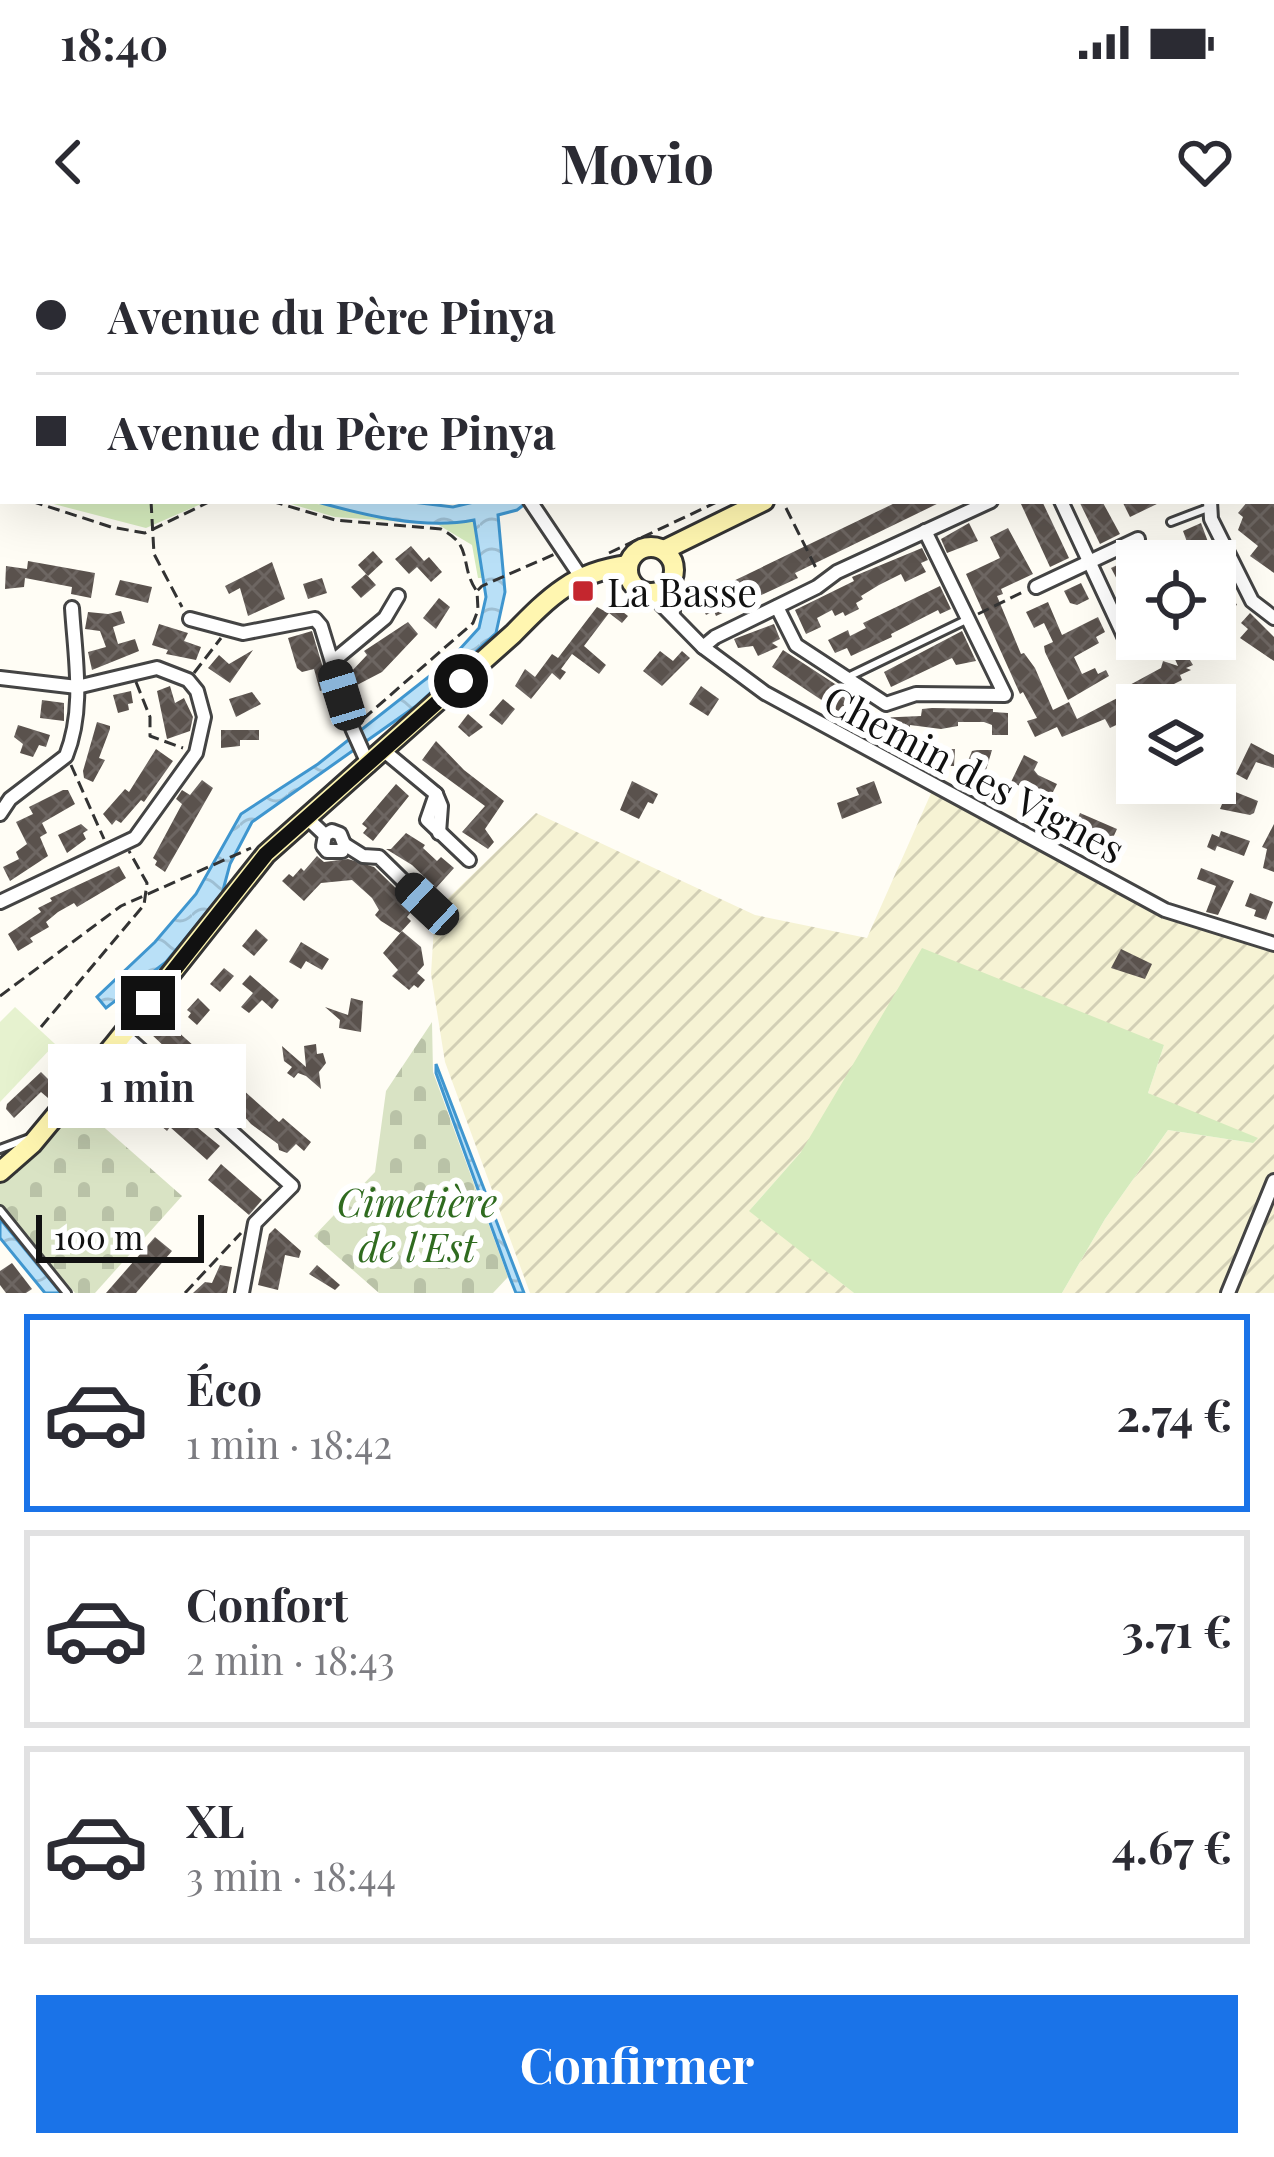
<!DOCTYPE html>
<html lang="fr">
<head>
<meta charset="utf-8">
<style>
  :root { --surface:#fff; --page:#f2f2f3; --text:#2b2b33; --muted:#7c7c81; --line:#e1e1e2; --accent:#1a73e8 }
  body { margin:0; font-family:"Playfair Display",serif; background:var(--page); color:var(--text); height:100vh; display:flex; flex-direction:column; font-size:45px; white-space:nowrap }
  * { box-sizing:border-box; margin:0 }
  p { font-size:39px; color:var(--muted) }
  .icon { flex:none; width:66px; height:66px; fill:none; stroke:currentColor; stroke-width:2; stroke-linecap:round; stroke-linejoin:round }
  .map { position:relative; height:1053px; overflow:hidden }
  .panel { display:flex; flex-direction:column; background:var(--surface); flex:1 }
  .panel>* { flex:none }
  .banner { position:absolute; left:0px; top:0px; width:1275px; height:264px; box-shadow:0 12px 48px #0002; display:grid; align-content:center; height:264px; padding:0 36px; background:var(--surface) }
  .fabs { position:absolute; left:1116px; top:300px; display:grid; gap:24px }
  .fabs a { display:grid; place-items:center; width:120px; height:120px; border-radius:0px; background:var(--surface); box-shadow:0 12px 48px #0002; font-size:60px }
  .scale { position:absolute; left:36px; bottom:30px; width:168px; box-sizing:border-box; padding-left:12px; border:6px solid #111; border-top:0; font-size:33px; line-height:42px; white-space:nowrap; color:#111; -webkit-text-stroke:9px #fff; paint-order:stroke }
  .end { position:absolute; width:54px; height:54px; margin:-27px; border:15px solid #111; background:#fff; box-shadow:0 0 0 6px #fff }
  .from { border-radius:50% }
  .bubble { position:absolute; height:84px; border-radius:0px; background:var(--surface); box-shadow:0 12px 48px #0002; font-size:39px; font-weight:700; line-height:84px; text-align:center }
  .car { position:absolute; width:36px; height:72px; margin:-36px -18px; border-radius:15px; box-shadow:0 0 9px 3px #0007; background:linear-gradient(#222 24%,#8ab4d8 0 40%,#222 0 76%,#8ab4d8 0 86%,#222 0) }
  .banner b { display:flex; align-items:center; gap:42px; height:114px; font-size:45px }
  .banner b+b { border-top:3px solid var(--line) }
  .banner i { width:30px; height:30px; background:var(--text) }
  ul { padding:21px 0 0; list-style:none }
  li { display:flex; align-items:center; gap:36px; height:198px; margin:0 24px 18px; padding:0 12px; border:6px solid var(--line); border-radius:0px }
  li div { flex:1 }
  li b { display:block; font-size:45px }
  li em { font-style:normal; font-weight:700 }
  li.current { border-color:var(--accent) }
  li>.icon { width:108px; height:108px; stroke-width:1.5 }
  .action { display:flex; gap:24px; margin-top:auto; padding:24px 36px }
  .action a { flex:1; height:138px; border-radius:0px; background:var(--accent); color:#fff; font-size:48px; font-weight:700; line-height:138px; text-align:center }
  .status { display:flex; justify-content:space-between; align-items:center; height:84px; padding:0 60px; background:var(--surface); direction:ltr }
  .status svg { height:33px; fill:currentColor }
  header { display:flex; justify-content:space-between; align-items:center; height:156px; padding:0 36px; background:var(--surface); font-size:54px; font-weight:700 }
  .map>svg:first-child { display:block }
</style>
</head>
<body>
<div class="status"><b>18:40</b><svg viewBox="0 0 49 12"><path d="M0 12V9h3v3zM5 12V6h3v6zM10 12V3h3v9zM15 12V0h3v12zM26 1h20v11H26zM47 4h2v5h-2z"/></svg></div>
<header><svg class="icon" aria-label="back" viewBox="0 0 24 24"><path d="M15 5l-7 7 7 7"/></svg>Movio<svg class="icon" aria-label="heart" viewBox="0 0 24 24"><path d="M12 20l-8-8c-3-5 5-10 8-4 3-6 11-1 8 4z"/></svg></header>
<div class="map">
<svg width="1274" height="1053" viewBox="0 0 1274 1053">
  <defs>
    <pattern id="industrial-grid" width="8" height="8" patternUnits="userSpaceOnUse" patternTransform="scale(3)"><rect width="8" height="8" fill="#eee6ef"/><path d="M0 4h8M4 0v8" fill="none" stroke="#cbc4cc"/></pattern>
    <pattern id="farmland-furrows" width="10" height="10" patternUnits="userSpaceOnUse" patternTransform="scale(3)"><rect width="10" height="10" fill="#f6f3d4"/><path d="M-1 1l2-2M0 10L10 0M9 11l2-2" fill="none" stroke="#d2cfb5"/></pattern>
    <pattern id="cemetery-stones" width="16" height="16" patternUnits="userSpaceOnUse" patternTransform="scale(3)"><rect width="16" height="16" fill="#d9e3c4"/><path d="M2 7V4a2 2 0 0 1 4 0v3zM10 15v-3a2 2 0 0 1 4 0v3z" fill="#b9c2a7"/></pattern>
    <pattern id="water-waves" width="16" height="10" patternUnits="userSpaceOnUse" patternTransform="scale(3)"><rect width="16" height="10" fill="#b9e0f7"/><path d="M0 5q4-4 8 0t8 0" fill="none" stroke="#9ebfd3"/></pattern>
    <pattern id="building-cross-hatch" width="8" height="8" patternUnits="userSpaceOnUse" patternTransform="scale(3)"><rect width="8" height="8" fill="#5a524d"/><path d="M0 0l8 8M0 8l8-8" fill="none" stroke="#6d6662"/></pattern>
  </defs>
  <rect width="100%" height="100%" fill="#fffdf5"/>
  <polygon fill="url(#industrial-grid)" points="918,0 1263,0 914,3"/>
  <g fill="url(#farmland-furrows)">
    <polygon points="176,0 533,0 522,3"/>
    <polygon points="932,551 1163,674 1274,709 1274,935 1225,1053 1062,1053 1105,979 1168,890 1253,903 1148,853 1164,805 801,912 750,970 854,1053 530,1053 445,822 431,734 435,671 536,573 755,675 867,698"/>
    <polygon points="1274,951 1274,1053 1232,1053 1253,1008"/>
  </g>
  <g fill="#d5ebbd">
    <polygon points="42,261 208,261 146,288"/>
    <path d="M281 261C345 261 410 294 474 280L484 338H478L472 305 437 284 335 277Z"/>
    <polygon points="922,708 1164,805 1148,853 1258,898 1253,903 1168,890 1105,979 1062,1053 854,1053 749,971 801,912"/>
  </g>
  <g fill="url(#cemetery-stones)">
    <polygon points="432,782 433,832 508,1037 493,1053 379,1053 314,996 375,932 386,851"/>
    <polygon points="81,867 182,956 95,1053 75,1053 0,964 0,944"/>
  </g>
  <polygon fill="#e6f2cf" points="15,767 55,804 0,862 0,782"/>
  <g fill="url(#water-waves)" stroke="#3f96cf" stroke-width="3">
    <path d="M314 261H404L453 267 478 261H529L517 270 498 275 505 352 496 393 416 466 252 582 230 624 222 654 166 722 106 768 97 757 155 702 196 654 241 574 318 524 450 420 479 388 486 357 474 280C423 290 363 275 314 261Z"/>
    <polygon points="436,824 524,1053 516,1053 510,1038 436,833"/>
    <polygon points="0,979 61,1053 45,1053 0,998"/>
  </g>
  <g fill="url(#building-cross-hatch)">
    <polygon points="899,261 943,261 795,333 798,338 716,376 714,371 706,375 698,358"/>
    <polygon points="1027,261 1042,261 1069,318 1050,327 1021,264"/>
    <polygon points="1079,261 1102,261 1120,294 1100,304"/>
    <polygon points="1122,261 1163,261 1130,277"/>
    <polygon points="1248,261 1274,261 1274,333 1250,316 1258,306 1238,290 1243,277 1238,273"/>
    <polygon points="969,283 978,301 947,313 941,299"/>
    <polygon points="1201,283 1211,310 1214,308 1220,321 1194,321 1183,291"/>
    <polygon points="1008,288 1033,334 1001,349 1003,354 997,356 1021,414 1024,413 1035,428 1053,470 1069,462 1077,479 1129,452 1126,447 1161,428 1163,421 1178,426 1166,399 1177,399 1193,425 1186,428 1191,430 1180,435 1182,440 1158,452 1160,461 1137,465 1137,475 1110,488 1105,479 1062,497 1057,487 1035,497 1027,481 1037,478 1023,452 1020,454 966,334 1000,318 990,297"/>
    <polygon points="1165,304 1172,319 1150,321 1146,313"/>
    <polygon points="411,306 424,321 429,317 442,332 431,342 417,327 409,334 395,319"/>
    <polygon points="922,308 928,320 921,323 926,332 905,342 901,334 879,345 861,356 863,359 856,363 859,369 845,376 843,372 835,376 832,370 817,378 821,387 806,394 795,370 854,341 852,337"/>
    <polygon points="373,311 383,322 368,336 358,325"/>
    <polygon points="1128,320 1137,339 1121,347 1111,328"/>
    <polygon points="28,321 95,333 91,358 71,354 72,347 25,338 24,347 5,349 6,326 27,329"/>
    <polygon points="272,322 285,359 248,376 240,348 229,354 225,346"/>
    <polygon points="1215,325 1237,365 1215,376"/>
    <polygon points="366,334 376,345 361,358 351,347"/>
    <polygon points="322,338 327,353 308,359 303,344"/>
    <polygon points="120,340 152,347 148,363 115,355"/>
    <polygon points="1081,343 1089,359 1077,365 1070,363 1064,351"/>
    <polygon points="940,346 951,369 940,374 938,370 891,394 892,397 851,416 847,408 835,413 828,400 848,390 850,396 866,388 863,383"/>
    <polygon points="439,358 450,367 436,389 423,378"/>
    <polygon points="1048,362 1062,395 1098,377 1105,392 1096,397 1099,403 1074,417 1082,434 1095,428 1098,434 1106,430 1109,436 1068,460 1045,412 1044,406 1053,402 1044,383 1034,388 1026,372"/>
    <polygon points="614,365 628,376 622,383 609,373 584,406 606,425 599,434 572,414 561,429 566,432 560,440 552,433 531,459 515,446 525,429 535,437 552,414 558,418 597,367 608,373"/>
    <polygon points="121,371 125,383 113,387 118,404 135,399 139,411 92,430 88,412 106,407 100,391 85,389 88,372 108,374"/>
    <polygon points="1250,373 1274,397 1274,421 1240,398 1248,389 1241,383"/>
    <polygon points="408,382 418,394 382,432 357,445 350,433 367,415 364,411"/>
    <polygon points="159,384 188,393 184,401 201,407 196,420 166,414 168,410 152,405"/>
    <polygon points="774,384 780,399 772,403 778,407 758,416 753,406 738,408 734,399"/>
    <polygon points="312,391 329,448 320,451 314,429 302,432 297,428 288,398"/>
    <polygon points="962,391 976,421 956,425 952,418 891,447 884,432"/>
    <polygon points="253,410 230,443 208,428 219,415 229,424"/>
    <polygon points="783,410 858,459 860,466 876,478 921,476 922,469 932,468 993,469 993,472 1008,473 1008,495 992,495 992,485 984,482 958,482 958,486 941,489 910,485 910,492 896,491 896,498 887,497 872,484 868,491 772,427"/>
    <polygon points="660,411 673,421 682,411 690,418 662,446 643,431"/>
    <polygon points="170,446 175,463 184,458 193,477 190,491 167,499 157,451"/>
    <polygon points="701,446 719,459 708,476 689,464"/>
    <polygon points="131,451 133,463 128,464 129,470 118,473 113,455"/>
    <polygon points="252,452 261,464 236,477 229,459"/>
    <polygon points="503,459 515,469 502,485 489,475"/>
    <polygon points="42,460 64,463 64,481 40,478"/>
    <polygon points="468,474 483,487 469,497 458,487"/>
    <polygon points="97,482 110,486 110,489 99,518 105,520 93,542 84,538 83,531"/>
    <polygon points="18,485 50,495 46,507 39,505 33,517 20,513 23,504 14,497"/>
    <polygon points="221,490 259,490 259,500 240,500 240,506 221,508"/>
    <polygon points="436,501 464,530 504,561 485,589 494,602 488,609 462,592 485,566 422,520"/>
    <polygon points="1251,503 1274,515 1274,528 1256,522 1247,540 1236,534"/>
    <polygon points="156,509 173,521 144,562 141,560 121,583 116,580 112,585 103,574 125,549 129,552"/>
    <polygon points="955,509 954,526 933,526 924,519 925,510"/>
    <polygon points="977,510 992,510 981,547 969,542 973,532 965,528 972,511"/>
    <polygon points="1024,515 1038,522 1034,530 1038,535 1057,544 1049,560 1011,542"/>
    <polygon points="202,540 213,548 165,632 155,625 157,621 153,618 182,564 176,559 182,550 190,555"/>
    <polygon points="632,541 658,554 653,564 648,562 639,579 620,570"/>
    <polygon points="874,541 882,563 842,579 837,563 859,555 856,548"/>
    <polygon points="396,544 409,556 373,601 363,593 367,588 362,584"/>
    <polygon points="1228,549 1258,561 1254,573 1250,575 1220,569"/>
    <polygon points="63,550 68,550 75,564 42,583 47,593 40,597 48,616 10,641 3,627 19,619 16,612 27,604 16,582 33,574 29,567"/>
    <polygon points="1080,573 1117,589 1111,602 1097,596 1091,608 1069,599"/>
    <polygon points="81,584 88,590 83,593 86,599 67,613 58,595"/>
    <polygon points="1274,584 1274,632 1263,628 1267,609 1262,607"/>
    <polygon points="1221,591 1250,601 1244,616 1217,606 1215,611 1207,607 1212,594 1219,597"/>
    <polygon points="406,593 425,605 423,608 437,621 441,617 454,628 436,648 412,625 386,609 391,609"/>
    <polygon points="317,616 324,622 348,619 374,627 415,667 407,677 411,681 400,693 381,681 375,675 379,670 372,658 352,640 321,643 304,661 282,641 289,634 293,637 301,628 304,631"/>
    <polygon points="119,626 126,638 77,667 74,663 58,672 46,682 49,687 30,698 33,702 18,711 8,694 41,672 38,668 52,661 50,658"/>
    <polygon points="1201,628 1234,641 1218,675 1206,672 1216,646 1197,639"/>
    <polygon points="1250,653 1273,662 1266,680 1254,676 1256,670 1245,666"/>
    <polygon points="256,689 268,700 254,716 242,706"/>
    <polygon points="402,691 421,707 424,725 417,733 425,740 418,748 414,745 409,750 392,736 398,730 383,713"/>
    <polygon points="301,702 329,719 322,730 306,721 301,729 289,722"/>
    <polygon points="1121,709 1152,724 1145,739 1111,728"/>
    <polygon points="224,728 234,736 220,752 210,744"/>
    <polygon points="250,735 279,760 272,769 262,760 249,773 241,767 253,753 242,744"/>
    <polygon points="198,758 210,770 197,785 188,777 191,773 187,770"/>
    <polygon points="351,758 363,761 361,792 339,788 340,780 325,767 348,775"/>
    <polygon points="160,781 173,792 176,790 279,882 283,878 311,902 304,911 296,904 287,913 279,910 278,904 251,884 216,845 213,850 186,827 150,793"/>
    <polygon points="316,804 317,814 323,813 326,823 319,832 321,849 306,836 298,833 294,838 287,833 292,827 284,821 282,806 306,827 304,806"/>
    <polygon points="131,831 156,852 151,858 137,847 129,856 118,847"/>
    <polygon points="41,832 57,848 48,858 41,852 14,878 6,869 7,864"/>
    <polygon points="160,857 220,906 207,920 170,887 167,891 146,873"/>
    <polygon points="221,924 262,960 249,975 208,940"/>
    <polygon points="275,988 301,1011 299,1018 285,1015 278,1050 258,1045 269,994"/>
    <polygon points="155,997 172,1011 136,1053 106,1053"/>
    <polygon points="12,1023 32,1049 26,1053 6,1053 0,1045 0,1031"/>
    <polygon points="220,1025 232,1027 227,1053 193,1053 205,1042 212,1043"/>
    <polygon points="317,1025 340,1045 335,1050 309,1034"/>
  </g>
  <g fill="none" stroke-linecap="round" stroke-linejoin="round">
    <g stroke="#444" stroke-width="12">
      <g id="lane">
        <polyline points="629,0 639,0"/>
        <polyline points="1061,0 1062,3"/>
        <polyline points="1203,0 1204,3"/>
        <polyline points="578,3 590,0"/>
        <polyline points="1225,3 1232,0"/>
        <polyline points="1171,282 1208,268"/>
        <polyline points="848,437 966,380"/>
        <polyline points="0,909 27,899"/>
        <polyline points="0,970 67,1053"/>
      </g>
    </g>
    <g stroke="#444" stroke-width="18">
      <g id="street">
        <polyline points="128,0 128,3"/>
        <polyline points="1272,126 1274,125"/>
        <polyline points="1272,226 1274,227"/>
        <polyline points="530,261 585,343"/>
        <polyline points="1061,261 1130,409"/>
        <polyline points="1210,261 1211,279 1252,361 1274,378"/>
        <polyline points="671,343 673,372"/>
        <polyline points="1036,347 1138,299"/>
        <polyline points="650,353 703,407 765,453 1165,670 1274,704"/>
        <polyline points="777,367 796,405 886,464 916,454 1005,455 925,291"/>
        <polyline points="190,379 243,393 315,379 321,386 352,488 369,526"/>
        <polyline points="703,407 715,397 817,347 837,332 991,261"/>
        <polyline points="332,422 385,378 398,356"/>
        <polyline points="0,438 77,447 157,428 188,440 197,451 204,477 196,513 135,598 0,662"/>
        <polyline points="383,510 436,554 427,580 469,620"/>
        <polyline points="436,554 441,566 439,593"/>
        <path d="M0 574 10 559 66 516C85 469 75 417 72 368"/>
        <polyline points="307,578 325,595 332,591 340,594 344,604 342,611 327,611 323,606 325,595"/>
        <polyline points="344,604 363,616 379,617 427,664"/>
        <polyline points="123,794 292,946 255,983 242,1053"/>
        <polyline points="1228,1053 1274,941"/>
      </g>
    </g>
    <g stroke="#333" stroke-width="24">
      <g id="secondary">
        <polyline points="1272,23 1274,23"/>
        <circle cx="651" cy="330" r="23"/>
        <polyline points="664,310 764,261"/>
        <path d="M0 932 32 904 115 804 266 614 513 394C550 356 574 332 628 325"/>
      </g>
    </g>
    <g stroke="#333" stroke-width="3" stroke-dasharray="12 6" stroke-linecap="butt">
      <polyline points="1262,3 1269,0"/>
      <polyline points="0,237 3,237"/>
      <polyline points="0,253 3,254"/>
      <polyline points="31,261 111,287 145,293 211,261"/>
      <polyline points="151,261 154,314 182,367"/>
      <path d="M271 261 335 280 441 289C474 306 459 324 476 350"/>
      <polyline points="786,268 817,330"/>
      <polyline points="609,313 719,261"/>
      <polyline points="978,374 1023,352"/>
      <polyline points="194,433 221,398"/>
      <polyline points="136,442 150,477 150,496 183,508"/>
      <polyline points="363,479 473,383 478,370 477,351 482,346 555,314"/>
      <polyline points="71,525 104,599"/>
      <polyline points="0,756 121,666 251,608"/>
      <polyline points="41,787 144,665 147,643 129,611"/>
      <polyline points="185,1053 241,993"/>
    </g>
    <use href="#lane" stroke="#fff" stroke-width="6"/>
    <use href="#street" stroke="#fff" stroke-width="12"/>
    <use href="#secondary" stroke="#fff6b0" stroke-width="18"/>
  </g>
  <g fill="none" stroke-linecap="round" stroke-linejoin="round">
    <polyline stroke="#111" stroke-width="15" points="148,763 266,614 461,441"/>
  </g>
  <rect fill="#c4262e" stroke="#fff" stroke-width="4.5" x="571" y="339" width="24" height="24" rx="6"/>
  <g text-anchor="middle" dominant-baseline="central" stroke-width="12" stroke-linejoin="round" paint-order="stroke">
    <g font-size="39" fill="#111" stroke="#fff" text-anchor="start">
      <text x="607" y="351">La Basse</text>
    </g>
    <g font-size="39" fill="#111" stroke="#fff">
      <text transform="translate(975 533) rotate(28)">Chemin des Vignes</text>
    </g>
    <g font-size="39" font-style="italic" fill="#2f6b1f" stroke="#fff">
      <text x="417" y="961">Cimetière<tspan x="417" dy="45">de l'Est</tspan></text>
    </g>
  </g>
</svg>
<div class="fabs">
<a><svg class="icon" aria-label="locate" viewBox="0 0 24 24"><circle cx="12" cy="12" r="6"/><path d="M12 2v4M12 18v4M2 12h4M18 12h4"/></svg></a>
<a><svg class="icon" aria-label="layers" viewBox="0 0 24 24"><path d="M12 4l9 5-9 5-9-5zM3 14l9 5 9-5"/></svg></a>
</div>
<div class="scale">100 m</div>
<i class="end from" style="left:461px;top:441px"></i>
<i class="end" style="left:148px;top:763px"></i>
<div class="bubble" style="left:48px;top:804px;width:198px">1 min</div>
<i class="car" style="left:342px;top:455px;rotate:343deg"></i>
<i class="car" style="left:427px;top:664px;rotate:313deg"></i>
<div class="banner">
<b><i class="from"></i>Avenue du Père Pinya</b>
<b><i></i>Avenue du Père Pinya</b>
</div>
</div>
<section class="panel">
<ul>
<li class="current"><svg class="icon" aria-label="car" viewBox="0 0 24 24"><path d="M5 17H2v-5l4-1 3-4h7l3 4 3 1v5h-3M9 17h6M6 11h13"/><circle cx="7" cy="17" r="2"/><circle cx="17" cy="17" r="2"/></svg><div><b>Éco</b><p>1 min · 18:42</p></div><em>2.74 €</em></li>
<li><svg class="icon" aria-label="car" viewBox="0 0 24 24"><path d="M5 17H2v-5l4-1 3-4h7l3 4 3 1v5h-3M9 17h6M6 11h13"/><circle cx="7" cy="17" r="2"/><circle cx="17" cy="17" r="2"/></svg><div><b>Confort</b><p>2 min · 18:43</p></div><em>3.71 €</em></li>
<li><svg class="icon" aria-label="car" viewBox="0 0 24 24"><path d="M5 17H2v-5l4-1 3-4h7l3 4 3 1v5h-3M9 17h6M6 11h13"/><circle cx="7" cy="17" r="2"/><circle cx="17" cy="17" r="2"/></svg><div><b>XL</b><p>3 min · 18:44</p></div><em>4.67 €</em></li>
</ul>
<div class="action"><a>Confirmer</a></div>
</section>
</body>
</html>
